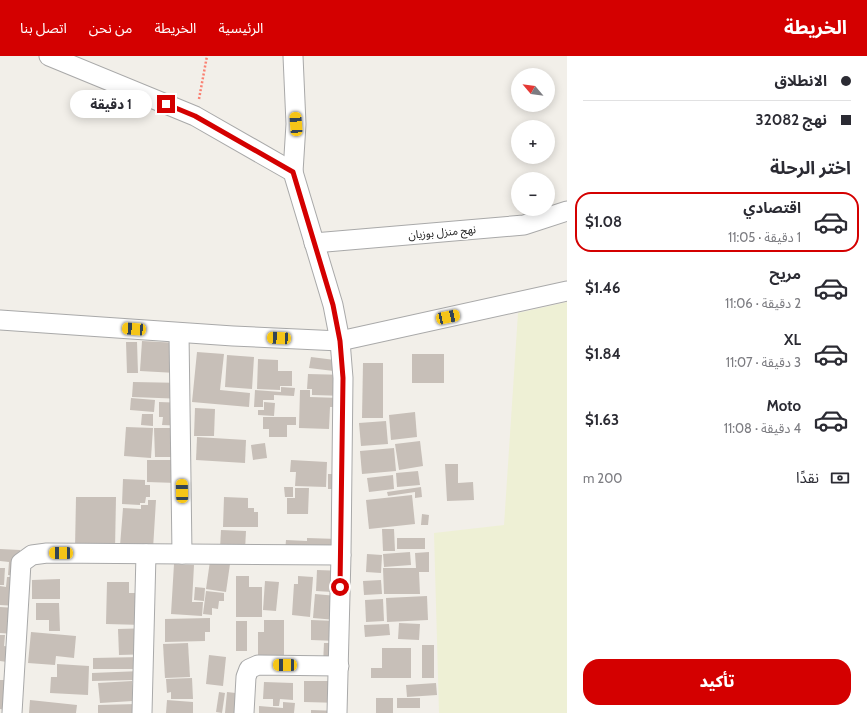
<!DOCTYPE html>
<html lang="ar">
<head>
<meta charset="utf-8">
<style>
  :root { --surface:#fff; --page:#f2f2f3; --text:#2b2b33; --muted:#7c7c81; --line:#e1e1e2; --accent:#d40000 }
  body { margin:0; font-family:Cabin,"Noto Sans Arabic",sans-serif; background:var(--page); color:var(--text); direction:rtl; height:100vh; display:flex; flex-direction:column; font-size:15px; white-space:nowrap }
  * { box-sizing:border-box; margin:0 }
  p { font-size:13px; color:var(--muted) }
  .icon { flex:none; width:22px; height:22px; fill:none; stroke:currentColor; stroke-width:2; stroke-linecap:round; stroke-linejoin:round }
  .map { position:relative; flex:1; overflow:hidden; direction:ltr }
  .sheet { display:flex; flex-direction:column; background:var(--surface); width:300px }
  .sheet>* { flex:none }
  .banner { display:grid; align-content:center; height:88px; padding:0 16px; background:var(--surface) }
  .needle { width:26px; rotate:299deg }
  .buttons { position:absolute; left:511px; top:12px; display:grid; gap:8px }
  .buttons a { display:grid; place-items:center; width:44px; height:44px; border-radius:50%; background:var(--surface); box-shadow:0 2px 10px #0003; font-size:20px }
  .end { position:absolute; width:18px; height:18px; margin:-9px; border:5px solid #d40000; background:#fff; box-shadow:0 0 0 2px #fff }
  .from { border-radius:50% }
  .bubble { position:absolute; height:28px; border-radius:14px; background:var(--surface); box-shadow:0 2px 10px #0003; font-size:13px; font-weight:800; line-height:28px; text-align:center; direction:rtl }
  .car { position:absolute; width:12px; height:24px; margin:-12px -6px; border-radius:5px; box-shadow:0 0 3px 1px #0007; background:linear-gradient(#f5c518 24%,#345 0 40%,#f5c518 0 76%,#345 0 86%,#f5c518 0) }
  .banner b { display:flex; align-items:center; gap:14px; height:38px; font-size:15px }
  .banner b+b { border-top:1px solid var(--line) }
  .banner i { width:10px; height:10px; background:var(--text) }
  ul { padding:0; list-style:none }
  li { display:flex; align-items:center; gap:12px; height:60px; margin:0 8px 6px; padding:0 8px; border:2px solid transparent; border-radius:16px }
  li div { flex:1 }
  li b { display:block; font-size:15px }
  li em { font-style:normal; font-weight:800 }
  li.active { border-color:var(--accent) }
  li>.icon { width:36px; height:36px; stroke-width:1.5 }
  h2 { padding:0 16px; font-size:18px; line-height:48px }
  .pay { display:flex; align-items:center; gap:10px; height:44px; padding:0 16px; font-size:15px }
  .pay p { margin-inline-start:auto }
  .button { display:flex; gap:8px; margin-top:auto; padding:8px 16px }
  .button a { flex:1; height:46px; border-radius:16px; background:var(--accent); color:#fff; font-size:16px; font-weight:800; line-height:46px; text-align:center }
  header { display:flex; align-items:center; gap:24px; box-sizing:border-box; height:56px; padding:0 20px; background:var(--accent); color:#fff }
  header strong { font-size:19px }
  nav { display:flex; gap:22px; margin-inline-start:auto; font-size:14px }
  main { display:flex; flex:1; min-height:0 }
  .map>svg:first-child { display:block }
</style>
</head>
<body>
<header>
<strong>الخريطة</strong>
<nav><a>الرئيسية</a><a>الخريطة</a><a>من نحن</a><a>اتصل بنا</a></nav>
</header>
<main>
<section class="sheet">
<div class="banner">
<b><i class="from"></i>الانطلاق</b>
<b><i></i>نهج 32082</b>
</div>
<h2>اختر الرحلة</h2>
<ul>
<li class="active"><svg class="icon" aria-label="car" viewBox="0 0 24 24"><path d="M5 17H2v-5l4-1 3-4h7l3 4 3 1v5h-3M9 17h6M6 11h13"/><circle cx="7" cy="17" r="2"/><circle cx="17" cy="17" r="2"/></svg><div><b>اقتصادي</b><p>1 دقيقة · 11:05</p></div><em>$1.08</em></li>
<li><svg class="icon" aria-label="car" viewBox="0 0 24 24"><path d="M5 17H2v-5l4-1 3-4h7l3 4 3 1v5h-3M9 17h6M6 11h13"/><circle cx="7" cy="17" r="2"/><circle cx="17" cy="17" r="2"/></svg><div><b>مريح</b><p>2 دقيقة · 11:06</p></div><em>$1.46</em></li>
<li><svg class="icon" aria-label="car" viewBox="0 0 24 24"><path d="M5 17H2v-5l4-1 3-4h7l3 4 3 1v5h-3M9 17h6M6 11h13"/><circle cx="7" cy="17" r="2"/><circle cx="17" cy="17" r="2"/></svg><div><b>XL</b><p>3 دقيقة · 11:07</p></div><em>$1.84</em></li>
<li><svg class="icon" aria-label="car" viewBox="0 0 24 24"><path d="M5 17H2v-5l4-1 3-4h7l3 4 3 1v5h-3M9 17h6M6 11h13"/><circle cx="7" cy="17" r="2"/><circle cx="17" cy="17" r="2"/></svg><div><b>Moto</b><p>4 دقيقة · 11:08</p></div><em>$1.63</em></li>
</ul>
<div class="pay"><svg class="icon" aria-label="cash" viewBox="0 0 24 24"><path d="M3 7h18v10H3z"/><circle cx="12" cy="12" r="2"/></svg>نقدًا<p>200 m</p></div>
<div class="button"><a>تأكيد</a></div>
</section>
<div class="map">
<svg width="567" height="657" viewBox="0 0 567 657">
  <rect width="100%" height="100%" fill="#f2efe9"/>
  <polygon fill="#eef0d5" points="567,246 567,657 439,657 434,477 504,469 518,257"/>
  <g fill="#c7bfb8">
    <polygon points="142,285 178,287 176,317 140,315"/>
    <polygon points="126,286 137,286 138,317 127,317"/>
    <polygon points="197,296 224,298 220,334 250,337 249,351 192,346"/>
    <rect x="412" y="298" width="32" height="29"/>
    <polygon points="227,299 254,301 252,333 225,331"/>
    <polygon points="311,301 351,306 350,317 309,312"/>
    <polygon points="258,303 278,304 278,315 292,315 292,330 280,330 280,334 257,333"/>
    <polygon points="363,307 383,307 383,362 362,362"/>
    <polygon points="308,318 347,319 347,340 312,339 312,333 307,333"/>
    <polygon points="133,326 185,327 185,343 132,341"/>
    <polygon points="281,331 295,332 294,340 274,339 274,344 263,344 263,351 254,351 255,334 281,336"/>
    <polygon points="300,334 310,334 310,341 340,342 339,351 330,351 329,373 299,372"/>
    <polygon points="131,342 155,344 154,356 130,354"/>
    <polygon points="159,346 187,347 187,370 162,369 163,361 159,361"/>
    <polygon points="264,346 275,347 274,360 258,359 258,354 264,354"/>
    <polygon points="195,352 215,353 214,380 194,380"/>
    <polygon points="415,356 417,381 391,384 389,359"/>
    <polygon points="142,358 153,358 153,370 141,369"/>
    <polygon points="263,361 296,361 296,369 287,369 287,381 269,381 269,373 263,373"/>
    <polygon points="386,365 388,388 361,390 359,367"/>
    <polygon points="126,371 153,372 151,402 124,400"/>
    <polygon points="154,372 178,372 178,401 155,401"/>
    <polygon points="197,381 246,384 245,407 196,404"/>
    <polygon points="420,385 423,410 399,414 395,388"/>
    <polygon points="265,387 267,402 253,404 251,389"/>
    <polygon points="394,392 396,415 362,418 360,395"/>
    <polygon points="147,404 177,404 177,427 147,426"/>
    <polygon points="291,404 327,406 326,431 295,430 296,416 290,416"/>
    <polygon points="445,408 458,408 458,427 473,426 474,444 447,445"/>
    <polygon points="418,415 420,429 397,431 396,417"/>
    <rect x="328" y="418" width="21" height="15"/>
    <polygon points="393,419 394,433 369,436 367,422"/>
    <polygon points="123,423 145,424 145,429 150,429 150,441 146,441 145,447 140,447 140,449 122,448"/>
    <polygon points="284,431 293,431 293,441 285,441"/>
    <polygon points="421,431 422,441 415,442 415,436 388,440 387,436"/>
    <polygon points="295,432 309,432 308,458 287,458 287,442 295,442"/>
    <polygon points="412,439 415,468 369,473 366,444"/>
    <polygon points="76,441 116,441 115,494 75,493"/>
    <polygon points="224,441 248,442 248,452 254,452 254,456 258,456 258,471 223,471"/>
    <polygon points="148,444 156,444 153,493 120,490 123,452 141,453 141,449 148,449"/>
    <polygon points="422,458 429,459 428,469 421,469"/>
    <polygon points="382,473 394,473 395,495 383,495"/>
    <polygon points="221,474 246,475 245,494 220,493"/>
    <polygon points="307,482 338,483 338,496 285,496 286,484 307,485"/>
    <rect x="397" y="482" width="28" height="11"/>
    <polygon points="0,493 20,494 19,520 8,519 9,506 0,505"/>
    <polygon points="410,496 411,509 384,511 383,498"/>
    <polygon points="429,496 429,516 419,516 420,538 384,538 383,512 416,512 415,497"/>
    <polygon points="367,498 382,499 381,517 366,516"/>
    <polygon points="210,505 230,508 226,536 206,533"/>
    <polygon points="174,508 194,509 192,546 203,546 202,560 171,558"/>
    <polygon points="0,512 5,512 4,529 0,529"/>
    <polygon points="317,514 345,515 332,536 316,535"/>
    <polygon points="236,520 249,520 249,531 262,531 262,561 236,561"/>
    <polygon points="298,520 313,521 310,561 292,559 294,528 298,528"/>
    <polygon points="7,521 19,521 17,550 0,549 0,530 6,531"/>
    <polygon points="60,523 60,543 32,543 32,524"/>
    <polygon points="381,524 382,538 364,539 363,525"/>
    <polygon points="265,525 279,526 276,555 263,554"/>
    <polygon points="107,526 129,526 129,537 143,537 143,569 106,568"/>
    <polygon points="195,531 205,532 204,545 194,544"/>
    <polygon points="206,535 224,537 224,545 219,545 218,553 212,552 212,559 203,558"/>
    <polygon points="315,538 337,540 336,564 313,562"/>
    <polygon points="427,540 428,564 387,566 386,542"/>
    <polygon points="383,543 384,565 366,566 365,544"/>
    <polygon points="36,547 59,547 60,575 49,575 49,564 36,564"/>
    <polygon points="0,551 15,552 14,578 0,577"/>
    <polygon points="210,562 210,576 205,576 205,585 165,586 165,563"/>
    <polygon points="264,564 284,564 284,604 258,604 258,576 264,576"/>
    <polygon points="311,564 337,565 337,585 311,584"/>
    <rect x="236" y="565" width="11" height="30"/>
    <polygon points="399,567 420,568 419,584 398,583"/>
    <polygon points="389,568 390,579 365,581 364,569"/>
    <polygon points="153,572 154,598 119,599 118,573"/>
    <polygon points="31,576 76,580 74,602 56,600 55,609 28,607"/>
    <polygon points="0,579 5,579 4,590 16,592 14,607 0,605"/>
    <polygon points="188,587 190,621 165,622 163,588"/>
    <polygon points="324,587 336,587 346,608 323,608"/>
    <rect x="422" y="589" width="12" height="33"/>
    <polygon points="382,592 411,592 411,622 371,622 371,612 382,612"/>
    <polygon points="209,599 226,601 223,630 206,628"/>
    <polygon points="142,601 142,613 93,613 93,602"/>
    <polygon points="57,608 89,610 88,639 50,637 51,621 57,621"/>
    <polygon points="141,615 134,624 92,625 92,617"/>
    <polygon points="192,622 193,643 171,643 171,636 167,637 166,623"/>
    <polygon points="0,624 8,624 6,654 0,653"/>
    <polygon points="132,625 133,645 100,647 98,627"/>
    <polygon points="304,625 343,625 342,647 304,646"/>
    <polygon points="264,626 293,627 293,644 280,643 279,650 273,650 273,643 263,643"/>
    <polygon points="436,627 437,639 407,641 406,629"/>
    <polygon points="219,636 225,637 222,657 216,656"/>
    <polygon points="227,636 244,638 242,657 225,657"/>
    <rect x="376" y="642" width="17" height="15"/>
    <rect x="397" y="642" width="23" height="10"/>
    <polygon points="30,644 77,649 76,657 29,657"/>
    <polygon points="167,644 193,646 193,657 166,657"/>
    <polygon points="283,646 295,647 294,657 259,657 259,650 283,652"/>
    <polygon points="137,648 138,657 98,657 98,649"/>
    <polygon points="311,654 340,655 340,657 311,657"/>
  </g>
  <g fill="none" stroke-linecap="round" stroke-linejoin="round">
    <g stroke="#a9a9a9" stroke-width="21">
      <g id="minor">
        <polyline points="49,0 195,60 293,116 333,249 340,285 343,322 341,499 337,657"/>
        <polyline points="293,0 296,68 293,116"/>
        <polyline points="314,187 524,169 567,155"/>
        <polyline points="0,264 233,280 340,285 567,235"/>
        <polyline points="179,277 182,498"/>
        <polyline points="12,657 21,507 32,499 47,497 341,499"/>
        <polyline points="142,657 146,498"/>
        <polyline points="244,657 246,621 249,613 258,609 339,610"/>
      </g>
    </g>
    <polyline stroke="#fa8072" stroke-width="2.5" stroke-dasharray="2 2" stroke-linecap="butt" points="199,43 207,0"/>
    <use href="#minor" stroke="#fff" stroke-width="19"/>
  </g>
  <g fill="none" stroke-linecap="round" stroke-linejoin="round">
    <polyline stroke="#d40000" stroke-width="5" points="166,48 195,60 293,116 333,249 340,285 343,322 340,531"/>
  </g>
  <g text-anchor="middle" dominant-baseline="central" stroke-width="3" stroke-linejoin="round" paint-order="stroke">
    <g font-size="11" fill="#222" stroke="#fff">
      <text transform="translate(442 176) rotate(-5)">نهج منزل بوزيان</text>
    </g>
  </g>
</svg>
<div class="buttons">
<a><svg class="needle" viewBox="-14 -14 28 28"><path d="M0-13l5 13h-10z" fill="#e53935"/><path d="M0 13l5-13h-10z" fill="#7c7c81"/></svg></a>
<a>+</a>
<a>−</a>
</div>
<i class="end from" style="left:340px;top:531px"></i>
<i class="end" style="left:166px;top:48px"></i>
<div class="bubble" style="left:70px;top:34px;width:82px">1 دقيقة</div>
<i class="car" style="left:296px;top:68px;rotate:356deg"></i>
<i class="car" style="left:448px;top:261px;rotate:78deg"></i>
<i class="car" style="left:134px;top:273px;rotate:274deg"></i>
<i class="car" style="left:279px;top:282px;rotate:273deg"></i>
<i class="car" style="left:182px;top:435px;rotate:359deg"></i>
<i class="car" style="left:61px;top:497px;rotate:271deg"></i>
<i class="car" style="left:285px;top:609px;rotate:271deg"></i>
</div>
</main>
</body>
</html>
